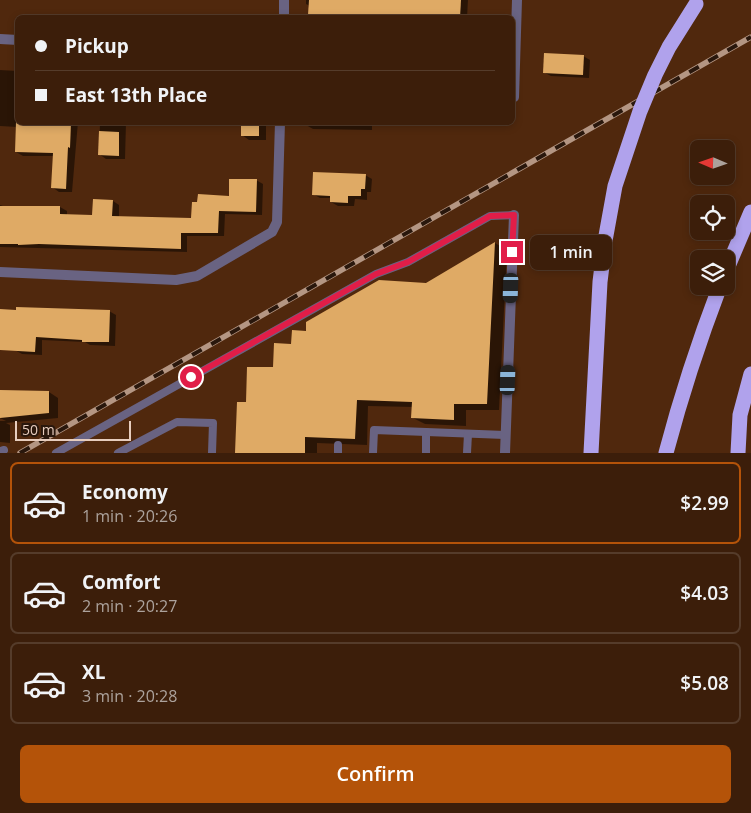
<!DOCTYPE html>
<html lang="en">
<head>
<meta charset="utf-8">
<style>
  :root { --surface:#3c1e0a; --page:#472b18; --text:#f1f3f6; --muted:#aca29c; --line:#553c2b; --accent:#b45309 }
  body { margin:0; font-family:"Open Sans",sans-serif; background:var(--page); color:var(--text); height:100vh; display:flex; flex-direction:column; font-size:19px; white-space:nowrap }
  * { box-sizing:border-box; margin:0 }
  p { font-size:16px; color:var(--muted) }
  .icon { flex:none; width:28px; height:28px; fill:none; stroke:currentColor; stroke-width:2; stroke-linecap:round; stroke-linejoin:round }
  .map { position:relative; height:453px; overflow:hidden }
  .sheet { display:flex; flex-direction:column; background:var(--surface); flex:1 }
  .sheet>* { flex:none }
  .banner { position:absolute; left:15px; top:15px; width:500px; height:110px; border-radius:8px; box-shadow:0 2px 8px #0003,0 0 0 1px var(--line); display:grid; align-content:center; height:110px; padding:0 20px; background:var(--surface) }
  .needle { width:32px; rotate:272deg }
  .controls { position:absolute; left:690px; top:140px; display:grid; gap:10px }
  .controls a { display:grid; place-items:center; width:45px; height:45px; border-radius:8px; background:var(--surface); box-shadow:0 2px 8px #0003,0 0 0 1px var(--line); font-size:25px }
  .scale { position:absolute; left:15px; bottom:12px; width:116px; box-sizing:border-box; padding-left:5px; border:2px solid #e7cdbe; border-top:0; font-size:14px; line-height:18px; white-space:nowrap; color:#e7cdbe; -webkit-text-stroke:4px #29170c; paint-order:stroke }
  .end { position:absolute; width:22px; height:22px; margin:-11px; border:6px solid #e11d48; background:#fff; box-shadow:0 0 0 2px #fff }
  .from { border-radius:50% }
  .bubble { position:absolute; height:35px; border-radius:8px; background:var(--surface); box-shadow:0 2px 8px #0003,0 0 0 1px var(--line); font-size:16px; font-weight:600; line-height:35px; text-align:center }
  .car { position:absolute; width:15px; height:30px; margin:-15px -8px; border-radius:6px; box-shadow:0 0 4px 1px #0007; background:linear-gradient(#222 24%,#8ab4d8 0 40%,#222 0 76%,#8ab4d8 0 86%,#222 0) }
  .banner b { display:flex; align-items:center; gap:18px; height:48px; font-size:19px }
  .banner b+b { border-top:1px solid var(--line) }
  .banner i { width:12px; height:12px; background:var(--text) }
  ul { padding:9px 0 0; list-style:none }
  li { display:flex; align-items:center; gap:15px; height:82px; margin:0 10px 8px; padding:0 10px; border:2px solid var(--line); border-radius:8px }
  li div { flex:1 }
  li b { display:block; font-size:19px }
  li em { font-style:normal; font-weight:600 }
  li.selected { border-color:var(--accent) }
  li>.icon { width:45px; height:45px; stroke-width:1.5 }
  .cta { display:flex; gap:10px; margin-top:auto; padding:10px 20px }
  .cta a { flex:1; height:58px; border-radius:8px; background:var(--accent); color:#fff; font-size:20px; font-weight:600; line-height:58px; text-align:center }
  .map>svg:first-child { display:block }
</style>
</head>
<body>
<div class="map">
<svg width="751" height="453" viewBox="0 0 751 453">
  <rect width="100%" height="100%" fill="#50280d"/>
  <g fill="#0007">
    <polygon points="306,0 468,0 467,18 315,18 309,14 310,6 306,4"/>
    <polygon points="583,56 590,60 589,78 551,76 545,73"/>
    <polygon points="0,70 18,71 18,122 78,122 72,192 59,192 52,187 54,156 23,156 16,152 17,127 0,126"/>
    <polygon points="100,122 147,122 146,124 126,123 125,159 106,159 99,154"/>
    <polygon points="242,122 262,122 266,125 266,140 249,140 242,135"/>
    <polygon points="306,122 372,122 372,130 313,129 306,125"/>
    <polygon points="365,175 372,179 371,192 367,192 367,200 355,199 354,206 338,206 331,202 331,198 320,198 313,194"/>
    <polygon points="256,180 263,184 262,215 225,214 224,236 187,236 187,252 0,247 0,205 6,207 60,207 67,211 67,215 93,217 113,201 119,205 119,218 192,220"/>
    <polygon points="495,243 507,250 499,410 466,410 466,426 425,424 413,418 413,407 368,406 367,445 317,443 317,453 237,453 247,403 292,345 307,332 426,285"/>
    <polygon points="0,310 109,311 116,315 115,346 90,345 85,342 42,340 42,355 22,354 15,350 0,346"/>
    <polygon points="0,391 49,392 58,398 58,418 6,423 10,425 10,443 0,442 0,421 6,421 0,418"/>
  </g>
  <g fill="#dfaa65">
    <polygon points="309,0 461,0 460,18 344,18 308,15"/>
    <polygon points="544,53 584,55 583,75 543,73"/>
    <polygon points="16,122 71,123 70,148 68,147 66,189 51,188 53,153 15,152"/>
    <rect x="241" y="122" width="18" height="14"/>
    <polygon points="99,131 119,132 119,156 98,155"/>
    <polygon points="313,172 366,174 365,189 361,189 361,196 348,196 348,203 330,202 330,196 312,195"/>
    <polygon points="229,179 257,179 256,212 219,211 218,233 181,233 181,249 39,244 18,245 18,244 0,244 0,206 60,206 60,214 92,215 93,199 113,200 112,216 191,218 192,202 197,202 198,194 229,196"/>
    <polygon points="495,242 487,404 454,404 454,420 411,418 412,402 357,400 355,439 305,437 305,453 235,453 237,402 246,402 247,367 273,367 274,343 291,344 292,330 306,331 306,322 379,280 426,283"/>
    <polygon points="16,307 110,310 109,342 82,342 82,340 36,337 35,352 0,350 0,309 16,310"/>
    <polygon points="0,390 49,391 49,413 0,418"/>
  </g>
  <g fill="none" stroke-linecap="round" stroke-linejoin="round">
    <g stroke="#696382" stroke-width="8">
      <polyline points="426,432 426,453"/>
      <polyline points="0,451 4,450"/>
      <polyline points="56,453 376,274 408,262 490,216 514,215"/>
      <polyline points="118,453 177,422 213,423 212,453"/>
      <polyline points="338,453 338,445"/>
      <polyline points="373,453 374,430 505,435"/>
      <polyline points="467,453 468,434"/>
    </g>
    <g stroke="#696382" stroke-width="10">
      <polyline points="284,18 284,0"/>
      <polyline points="0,39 18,40"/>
      <polyline points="514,97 517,0"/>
      <polyline points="0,272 176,280 197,276 272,232 277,222 280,122"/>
      <polyline points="505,453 514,215"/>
    </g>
    <g stroke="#b0a2ec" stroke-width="15">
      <polyline points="726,271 751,212"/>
      <polyline points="591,453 600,282 605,241"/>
      <path d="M666 453C681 396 699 341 720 286"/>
      <polyline points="738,453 740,415 751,374"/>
    </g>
    <g stroke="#b49683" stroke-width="5.5">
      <polyline id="rail" points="20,453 751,37"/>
    </g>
    <use href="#rail" stroke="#29170c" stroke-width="4" stroke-dasharray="11" stroke-linecap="butt"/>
    <polyline stroke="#b0a2ec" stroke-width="15" points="605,241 615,186 640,111 655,75 669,47 696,4"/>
  </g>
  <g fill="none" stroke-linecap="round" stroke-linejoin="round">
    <polyline stroke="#e11d48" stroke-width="6" points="191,377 376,274 408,262 490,216 514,215 512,252"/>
  </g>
</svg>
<div class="controls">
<a><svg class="needle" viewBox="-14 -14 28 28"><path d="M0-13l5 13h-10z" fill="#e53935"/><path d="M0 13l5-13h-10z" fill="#aca29c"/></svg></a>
<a><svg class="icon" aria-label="locate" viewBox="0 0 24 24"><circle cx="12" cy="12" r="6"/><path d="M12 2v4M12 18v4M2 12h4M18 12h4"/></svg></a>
<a><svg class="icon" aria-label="layers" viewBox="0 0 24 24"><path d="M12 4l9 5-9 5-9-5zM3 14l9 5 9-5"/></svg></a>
</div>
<div class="scale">50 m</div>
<i class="end from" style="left:191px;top:377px"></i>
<i class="end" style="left:512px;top:252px"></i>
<div class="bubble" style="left:530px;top:235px;width:82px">1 min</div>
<i class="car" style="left:511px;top:288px;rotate:182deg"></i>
<i class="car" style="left:508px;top:380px;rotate:2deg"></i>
<div class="banner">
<b><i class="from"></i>Pickup</b>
<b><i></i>East 13th Place</b>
</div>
</div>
<section class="sheet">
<ul>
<li class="selected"><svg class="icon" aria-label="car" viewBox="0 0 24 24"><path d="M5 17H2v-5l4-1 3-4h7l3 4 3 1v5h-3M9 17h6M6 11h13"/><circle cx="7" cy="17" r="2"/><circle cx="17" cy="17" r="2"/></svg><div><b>Economy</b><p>1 min · 20:26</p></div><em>$2.99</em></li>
<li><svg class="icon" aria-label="car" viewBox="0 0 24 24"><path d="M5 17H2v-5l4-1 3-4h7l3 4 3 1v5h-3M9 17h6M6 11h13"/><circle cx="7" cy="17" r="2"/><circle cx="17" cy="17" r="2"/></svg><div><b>Comfort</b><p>2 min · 20:27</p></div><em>$4.03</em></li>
<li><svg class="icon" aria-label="car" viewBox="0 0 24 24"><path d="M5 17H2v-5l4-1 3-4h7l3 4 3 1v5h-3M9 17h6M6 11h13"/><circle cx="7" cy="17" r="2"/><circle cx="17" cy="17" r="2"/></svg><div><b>XL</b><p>3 min · 20:28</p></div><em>$5.08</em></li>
</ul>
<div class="cta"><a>Confirm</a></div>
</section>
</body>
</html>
